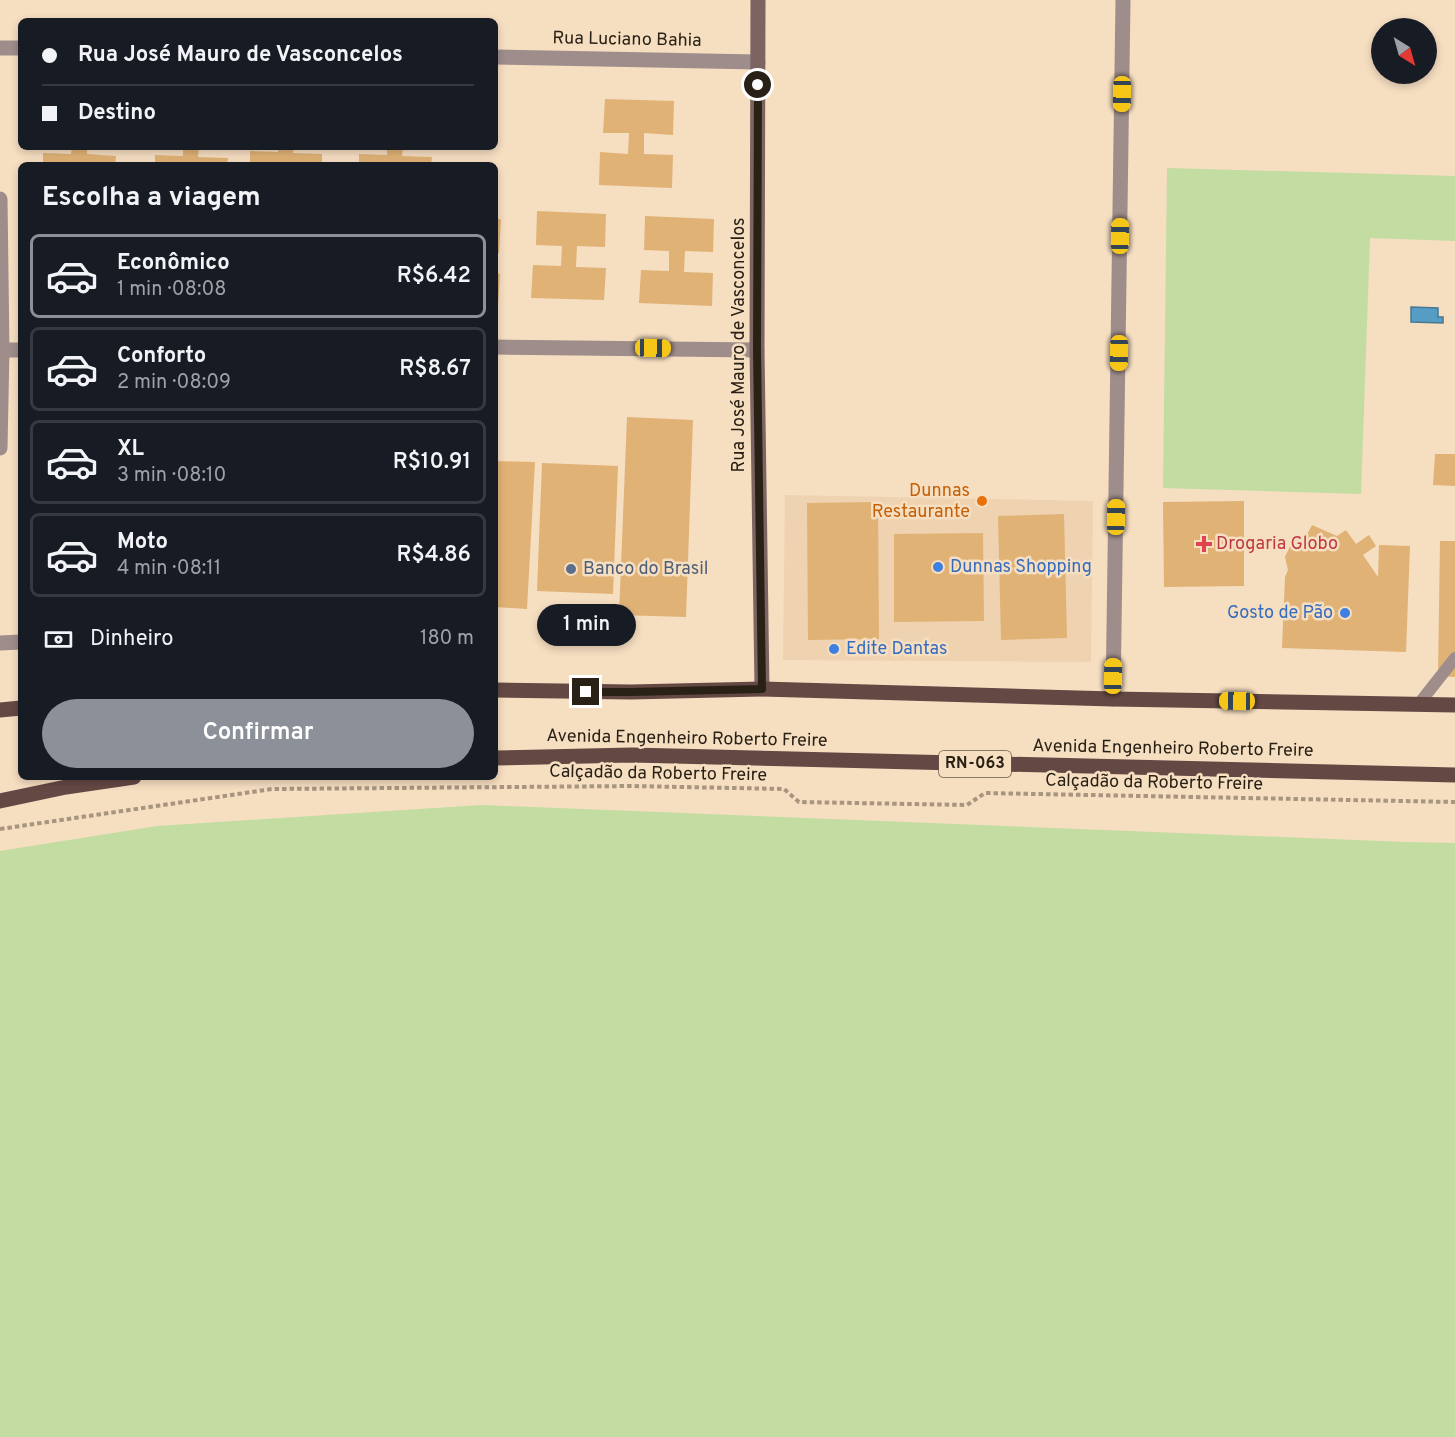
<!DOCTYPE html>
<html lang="pt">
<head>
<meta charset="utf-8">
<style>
  :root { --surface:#171b24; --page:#20242c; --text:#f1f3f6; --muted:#9ea1a6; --line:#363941; --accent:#8c9099 }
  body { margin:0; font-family:Overpass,sans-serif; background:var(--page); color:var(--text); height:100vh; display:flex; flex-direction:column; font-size:22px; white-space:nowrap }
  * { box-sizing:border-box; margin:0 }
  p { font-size:20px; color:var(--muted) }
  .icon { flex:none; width:33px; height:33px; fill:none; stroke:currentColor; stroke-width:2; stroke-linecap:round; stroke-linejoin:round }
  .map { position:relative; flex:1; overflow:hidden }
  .details { position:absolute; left:18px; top:162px; width:480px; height:618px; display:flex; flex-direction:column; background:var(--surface); border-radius:9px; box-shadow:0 3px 9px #0003 }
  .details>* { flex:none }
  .top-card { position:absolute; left:18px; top:18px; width:480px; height:132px; border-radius:9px; box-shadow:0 3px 9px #0003; display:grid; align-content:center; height:132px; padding:0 24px; background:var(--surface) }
  .needle { width:39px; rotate:143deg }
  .controls { position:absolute; left:1371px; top:18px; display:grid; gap:12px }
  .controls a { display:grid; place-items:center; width:66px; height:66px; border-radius:50%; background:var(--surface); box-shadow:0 3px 9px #0003; font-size:30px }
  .end { position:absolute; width:27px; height:27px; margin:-14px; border:8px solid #292116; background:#fff; box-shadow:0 0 0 3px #fff }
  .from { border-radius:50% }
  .bubble { position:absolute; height:42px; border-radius:21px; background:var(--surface); box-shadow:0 3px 9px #0003; font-size:20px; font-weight:600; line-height:42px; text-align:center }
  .car { position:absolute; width:18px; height:36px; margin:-18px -9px; border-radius:8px; box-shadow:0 0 4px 2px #0007; background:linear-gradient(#f5c518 24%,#345 0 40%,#f5c518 0 76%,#345 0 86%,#f5c518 0) }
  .top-card b { display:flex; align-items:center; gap:21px; height:57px; font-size:22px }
  .top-card b+b { border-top:2px solid var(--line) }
  .top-card i { width:15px; height:15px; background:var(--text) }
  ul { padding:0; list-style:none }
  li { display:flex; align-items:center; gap:18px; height:84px; margin:0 12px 9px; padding:0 12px; border:3px solid var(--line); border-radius:9px }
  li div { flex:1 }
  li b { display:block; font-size:22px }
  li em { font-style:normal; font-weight:600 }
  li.active { border-color:var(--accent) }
  li>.icon { width:54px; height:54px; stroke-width:1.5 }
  h2 { padding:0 24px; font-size:27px; line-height:72px }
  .pay { display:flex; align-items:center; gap:15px; height:66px; padding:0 24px; font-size:22px }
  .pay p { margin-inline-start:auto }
  .primary-button { display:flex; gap:12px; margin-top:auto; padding:12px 24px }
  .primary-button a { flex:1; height:69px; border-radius:36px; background:var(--accent); color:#fff; font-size:24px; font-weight:600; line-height:69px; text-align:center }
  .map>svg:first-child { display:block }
</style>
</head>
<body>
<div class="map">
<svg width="1455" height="1437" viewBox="0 0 1455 1437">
  <rect width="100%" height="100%" fill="#f6dec1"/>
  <polygon fill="#efd2b0" points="785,495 1093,501 1091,662 783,660"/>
  <g fill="#c2dca1">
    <polygon points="1167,168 1455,176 1455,241 1370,238 1361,494 1163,488"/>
    <polygon points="481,805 1405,842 1455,843 1455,1437 0,1437 0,851 157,826"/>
  </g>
  <polygon fill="#569dc5" stroke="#487890" stroke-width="1.5" points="1411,307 1438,308 1438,317 1443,317 1443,323 1411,322"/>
  <g fill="#e0b276">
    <polygon points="605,99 674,101 673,135 644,133 644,154 673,155 672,188 599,185 600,152 628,154 629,133 603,133"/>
    <polygon points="72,147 87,147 87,154 116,156 115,165 43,165 43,153 71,154"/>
    <polygon points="183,147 199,147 198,157 228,158 227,165 155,165 155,155 183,156"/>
    <polygon points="278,147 294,147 293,153 322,154 322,165 250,165 250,151 278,152"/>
    <polygon points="387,147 403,147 402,156 432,157 431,165 359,165 359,154 387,155"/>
    <polygon points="537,211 606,214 605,247 577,246 576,267 606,268 604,300 531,298 533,265 561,266 562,246 536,245"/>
    <polygon points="645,216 714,219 713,252 685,251 684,272 713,273 712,306 639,303 641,270 669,271 669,251 644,250"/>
    <polygon points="495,219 501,219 499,253 495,253"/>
    <polygon points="495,273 500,274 498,306 495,306"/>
    <polygon points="627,417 693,420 686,617 619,615"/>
    <polygon points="1435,454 1455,454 1455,486 1433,485"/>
    <polygon points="495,461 535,462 527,609 495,607"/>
    <polygon points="542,463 618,466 613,594 537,591"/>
    <polygon points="1244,501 1244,586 1164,587 1163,502"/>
    <polygon points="878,502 879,639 808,640 807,503"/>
    <polygon points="1064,514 1067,638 1001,640 998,516"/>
    <polygon points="1312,525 1337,536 1346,530 1356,544 1369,535 1376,546 1363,555 1378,577 1379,545 1410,546 1406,652 1282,648 1285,577 1288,570 1285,557 1294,538 1303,542"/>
    <polygon points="983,533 984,621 894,622 894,534"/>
    <polygon points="1440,541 1455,541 1455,677 1438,676"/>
  </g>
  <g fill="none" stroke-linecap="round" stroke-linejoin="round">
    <polyline stroke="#a7957f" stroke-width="4" stroke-dasharray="4.5 3" stroke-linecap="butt" points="0,829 272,789 632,786 784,789 799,802 967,805 985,793 1455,802"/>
    <polyline stroke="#9e8d8b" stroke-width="12" points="1418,705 1455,658"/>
    <g stroke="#9e8d8b" stroke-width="15">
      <polyline points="0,48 21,48"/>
      <polyline points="495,57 758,62"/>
      <polyline points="0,199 2,350 0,448"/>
      <polyline points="495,347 757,350"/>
      <polyline points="0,350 21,350"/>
      <polyline points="0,643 21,642"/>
      <polyline points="1113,699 1123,0"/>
    </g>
    <polyline stroke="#7c6461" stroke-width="15" points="758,0 757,350 762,689"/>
    <g stroke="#644844" stroke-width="15">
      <polyline points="495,690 631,692 762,689 1113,699 1455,705"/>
      <polyline points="0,710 21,708"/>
      <polyline points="495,758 632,755 1455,775"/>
      <polyline points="0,801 66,787 134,777"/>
    </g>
  </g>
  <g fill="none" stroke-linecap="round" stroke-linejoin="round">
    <polyline stroke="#292116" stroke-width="8" points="586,692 631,692 762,689 757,350 758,85"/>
  </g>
  <circle fill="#e8710a" stroke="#f6dec1" stroke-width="2" cx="982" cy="501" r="6"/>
  <path fill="#e0444e" stroke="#f6dec1" stroke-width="2" d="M1201 535h6v6h6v6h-6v6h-6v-6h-6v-6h6z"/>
  <g fill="#3f7fe0" stroke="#f6dec1" stroke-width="2">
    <circle cx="938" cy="567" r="6"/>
    <circle cx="1345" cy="613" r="6"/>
    <circle cx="834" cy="649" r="6"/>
  </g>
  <circle fill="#5c6f8a" stroke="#f6dec1" stroke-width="2" cx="571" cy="569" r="6"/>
  <g text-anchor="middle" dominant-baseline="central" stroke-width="5" stroke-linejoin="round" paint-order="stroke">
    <rect fill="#f6dec1" stroke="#665a49" stroke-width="1.5" x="939" y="751" width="72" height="26" rx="4.5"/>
    <g font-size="16" font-weight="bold" fill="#292116">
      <text x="975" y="764">RN-063</text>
    </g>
    <g font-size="18" fill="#292116" stroke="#f6dec1">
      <text transform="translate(627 40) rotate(1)">Rua Luciano Bahia</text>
      <text transform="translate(739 345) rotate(-90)">Rua José Mauro de Vasconcelos</text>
      <text transform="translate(687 739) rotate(1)">Avenida Engenheiro Roberto Freire</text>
      <text transform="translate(1173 749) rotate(1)">Avenida Engenheiro Roberto Freire</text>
      <text transform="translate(658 774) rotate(1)">Calçadão da Roberto Freire</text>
      <text transform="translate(1154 783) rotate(1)">Calçadão da Roberto Freire</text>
    </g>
    <g font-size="18" fill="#c56008" stroke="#f6dec1" text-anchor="end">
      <text x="970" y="491">Dunnas<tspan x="970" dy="21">Restaurante</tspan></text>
    </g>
    <g font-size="18" fill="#be3a42" stroke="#f6dec1" text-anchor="start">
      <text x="1216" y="544">Drogaria Globo</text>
    </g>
    <g font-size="18" fill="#366cbe" stroke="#f6dec1" text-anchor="start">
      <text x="950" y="567">Dunnas Shopping</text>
      <text x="1333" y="613" text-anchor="end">Gosto de Pão</text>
      <text x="846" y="649">Edite Dantas</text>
    </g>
    <g font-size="18" fill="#4e5e75" stroke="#f6dec1" text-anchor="start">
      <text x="583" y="569">Banco do Brasil</text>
    </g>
  </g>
</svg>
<div class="controls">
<a><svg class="needle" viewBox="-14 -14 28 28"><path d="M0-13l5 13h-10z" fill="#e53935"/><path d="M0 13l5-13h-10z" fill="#9ea1a6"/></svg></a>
</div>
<i class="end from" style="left:758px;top:85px"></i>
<i class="end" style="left:586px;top:692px"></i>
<div class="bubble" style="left:537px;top:604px;width:99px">1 min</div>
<i class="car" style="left:1122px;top:94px;rotate:181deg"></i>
<i class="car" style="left:1120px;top:236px;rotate:1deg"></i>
<i class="car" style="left:653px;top:348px;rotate:91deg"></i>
<i class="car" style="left:1119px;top:353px;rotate:181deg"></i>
<i class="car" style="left:1116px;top:517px;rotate:1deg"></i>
<i class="car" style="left:1113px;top:676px;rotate:1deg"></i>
<i class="car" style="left:1237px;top:701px;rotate:271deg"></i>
<div class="top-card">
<b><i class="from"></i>Rua José Mauro de Vasconcelos</b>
<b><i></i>Destino</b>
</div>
<section class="details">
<h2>Escolha a viagem</h2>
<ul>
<li class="active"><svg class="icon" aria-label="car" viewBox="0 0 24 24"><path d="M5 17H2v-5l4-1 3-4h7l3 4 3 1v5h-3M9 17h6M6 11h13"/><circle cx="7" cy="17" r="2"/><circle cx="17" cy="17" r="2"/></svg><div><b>Econômico</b><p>1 min · 08:08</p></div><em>R$6.42</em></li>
<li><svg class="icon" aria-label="car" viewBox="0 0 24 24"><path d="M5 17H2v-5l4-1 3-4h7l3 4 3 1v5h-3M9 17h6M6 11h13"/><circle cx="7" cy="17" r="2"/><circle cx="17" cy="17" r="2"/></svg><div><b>Conforto</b><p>2 min · 08:09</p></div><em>R$8.67</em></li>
<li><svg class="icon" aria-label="car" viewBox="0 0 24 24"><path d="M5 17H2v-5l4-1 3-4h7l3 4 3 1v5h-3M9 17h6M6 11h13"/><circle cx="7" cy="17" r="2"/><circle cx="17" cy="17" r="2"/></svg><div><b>XL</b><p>3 min · 08:10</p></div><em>R$10.91</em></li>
<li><svg class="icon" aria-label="car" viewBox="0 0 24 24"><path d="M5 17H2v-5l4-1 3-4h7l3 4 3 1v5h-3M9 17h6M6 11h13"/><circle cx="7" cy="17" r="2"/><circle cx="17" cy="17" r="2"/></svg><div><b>Moto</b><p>4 min · 08:11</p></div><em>R$4.86</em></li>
</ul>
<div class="pay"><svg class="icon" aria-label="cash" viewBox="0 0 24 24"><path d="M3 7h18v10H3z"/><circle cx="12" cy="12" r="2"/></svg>Dinheiro<p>180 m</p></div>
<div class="primary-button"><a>Confirmar</a></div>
</section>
</div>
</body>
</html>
